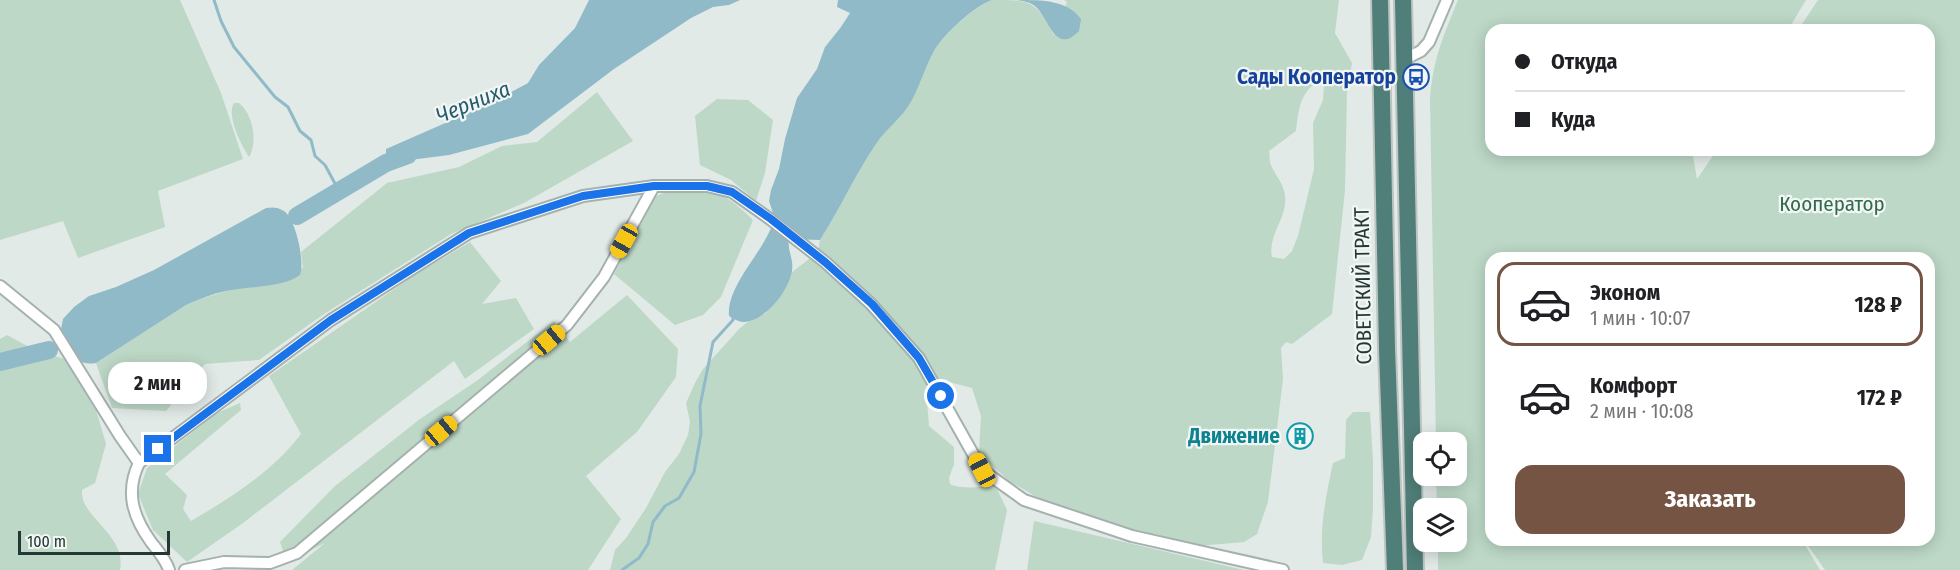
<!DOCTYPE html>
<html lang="ru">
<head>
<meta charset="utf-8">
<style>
  :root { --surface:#fff; --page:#f2f2f2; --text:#202124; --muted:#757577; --line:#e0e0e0; --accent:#765443 }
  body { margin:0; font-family:"Fira Sans Condensed",sans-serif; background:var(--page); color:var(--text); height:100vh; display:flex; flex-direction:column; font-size:22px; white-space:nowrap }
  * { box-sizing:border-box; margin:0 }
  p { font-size:20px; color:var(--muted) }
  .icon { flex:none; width:33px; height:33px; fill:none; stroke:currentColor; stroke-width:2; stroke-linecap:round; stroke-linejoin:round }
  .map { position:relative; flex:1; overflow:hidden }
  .drawer { position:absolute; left:1485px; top:252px; width:450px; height:294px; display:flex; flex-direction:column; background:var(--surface); border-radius:18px; box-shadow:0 3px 15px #0003 }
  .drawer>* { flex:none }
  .top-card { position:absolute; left:1485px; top:24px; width:450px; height:132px; border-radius:18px; box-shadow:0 3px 15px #0003; display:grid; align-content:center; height:132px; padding:0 30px; background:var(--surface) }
  .tools { position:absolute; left:1413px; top:432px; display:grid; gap:12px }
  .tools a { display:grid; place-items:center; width:54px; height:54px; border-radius:12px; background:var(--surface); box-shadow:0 3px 15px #0003; font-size:30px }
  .scale { position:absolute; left:18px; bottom:15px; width:152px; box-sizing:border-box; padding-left:6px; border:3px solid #243935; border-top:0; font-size:16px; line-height:21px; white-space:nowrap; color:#243935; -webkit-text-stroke:4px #f2f7f5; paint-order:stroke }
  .end { position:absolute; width:27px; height:27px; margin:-14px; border:8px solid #1a73e8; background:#fff; box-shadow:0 0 0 3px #fff }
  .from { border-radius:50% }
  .bubble { position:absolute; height:42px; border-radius:18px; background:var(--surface); box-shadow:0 3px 15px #0003; font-size:20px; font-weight:700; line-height:42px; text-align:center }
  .car { position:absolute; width:18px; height:36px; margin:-18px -9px; border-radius:8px; box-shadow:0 0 4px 2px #0007; background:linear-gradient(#f5c518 24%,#345 0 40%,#f5c518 0 76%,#345 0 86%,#f5c518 0) }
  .top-card b { display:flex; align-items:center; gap:21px; height:57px; font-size:22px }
  .top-card b+b { border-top:2px solid var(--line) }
  .top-card i { width:15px; height:15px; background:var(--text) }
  ul { padding:10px 0 0; list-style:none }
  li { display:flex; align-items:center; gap:18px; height:84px; margin:0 12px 9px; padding:0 18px; border:3px solid transparent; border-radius:18px }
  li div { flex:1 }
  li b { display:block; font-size:22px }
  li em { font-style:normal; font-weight:700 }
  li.active { border-color:var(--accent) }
  li>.icon { width:54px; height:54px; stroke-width:1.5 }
  .primary-button { display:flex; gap:12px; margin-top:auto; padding:12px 30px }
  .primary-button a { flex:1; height:69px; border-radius:18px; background:var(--accent); color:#fff; font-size:24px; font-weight:700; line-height:69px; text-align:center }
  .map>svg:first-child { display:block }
</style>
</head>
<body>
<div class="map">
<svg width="1960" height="570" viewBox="0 0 1960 570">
  <rect width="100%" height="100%" fill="#e2eae7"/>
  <g fill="#bdd8c7" fill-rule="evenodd">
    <polygon points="0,0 180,0 221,93 243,159 158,191 165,227 78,258 63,221 0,240"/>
    <path d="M992 0C1031 0 1035 0 1054 35L1067 2 1064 0H1339L1335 33 1352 63 1347 93 1345 190 1332 314 1292 344 1286 342 1281 348 1283 379 1268 502 1257 534 1244 542 1197 546 1117 527 1044 501 1009 481 979 453 981 416 972 388 953 383H932L927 400 929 426 954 447V464L949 478 950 484C961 490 982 486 996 487L1007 510 995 570H610L615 550 626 538 646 508 665 472 679 454 688 435 690 422 686 403 695 383 703 369 740 328 749 321 766 313 785 288 791 273 818 252 820 240C840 209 855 175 876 144 886 129 902 118 911 102 920 86 925 67 934 51 944 34 974 7 992 0ZM1318 81 1324 85 1323 100 1313 123 1314 169 1298 236 1292 251 1284 259 1272 257C1267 236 1288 217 1285 196 1284 184 1275 175 1271 165 1269 161 1270 155 1269 151L1296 131C1299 108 1299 95 1318 81Z"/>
    <path d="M1458 0H1806L1788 30H1491V150H1692L1697 179 1717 150H1929V30H1798L1818 0H1960V570H1825L1804 540H1929V258H1491V540H1802L1820 570H1438V542H1456V508H1437L1436 476H1456V442H1436L1430 99C1433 59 1443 37 1458 0Z"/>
    <polygon points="597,92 633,141 524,203 451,234 324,314 259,360 205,364 166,411 112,408 96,363 186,305 200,299 303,268 301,252 387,183 459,167 502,146 537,142"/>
    <polygon points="717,99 748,100 773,120 765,173 756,201 731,180 700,165 695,116"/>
    <path d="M234 103H239C253 114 258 142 249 157 241 145 226 115 234 103Z"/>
    <path d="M678 187C717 189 726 194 753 220L721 297 703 315 675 325 614 274 654 197Z"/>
    <path d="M470 242 501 281 482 304 516 298 534 329 465 379 454 361 243 523 187 562 153 530 138 494 147 468 217 413 240 403 241 410 165 474 187 495 183 509 191 521C232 497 272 472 301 434L269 376 413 276Z"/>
    <polygon points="627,295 678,349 676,377 637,432 586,476 621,519 588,570 292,570 325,543 287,562 280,542 335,486 420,419 475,382 554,321 570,342"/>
    <path d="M7 335 31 348 64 359 96 410 106 444 95 483 82 490C79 517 127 534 120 570H0V339Z"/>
    <path d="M1353 412H1370L1373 461V508L1371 537 1362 560 1342 565 1323 563C1319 528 1326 496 1333 463L1345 458 1346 420Z"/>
    <polygon points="1034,521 1244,570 1027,570"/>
  </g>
  <g fill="#90bac8">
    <polygon points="589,0 740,0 729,5 713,7 691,18 614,69 528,134 449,155 386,163 386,149 491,103 528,83 539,65 575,28"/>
    <path d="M838 0H992C973 7 944 34 934 51 925 67 920 86 911 102 902 118 886 129 876 144 855 175 840 209 820 240L789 239C787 251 794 258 792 271 788 292 765 322 742 322 737 321 734 319 729 316 727 290 753 262 765 240 769 233 772 226 775 219L769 201 771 190 779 169 785 139 797 98 817 69 825 47 841 27 850 13 837 7Z"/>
    <path d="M1017 0C1043 0 1067 0 1081 19L1079 31C1055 56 1049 18 1035 6 1030 2 1023 1 1017 0Z"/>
    <path d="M266 208C272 207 278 207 284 211 296 219 305 262 300 275 282 288 249 286 226 291 212 294 199 299 186 305L96 363C89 364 83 364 77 359L61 329 63 319 74 307 89 296 116 287 154 270Z"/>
  </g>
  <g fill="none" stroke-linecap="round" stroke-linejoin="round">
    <g stroke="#90bac8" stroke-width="3">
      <polyline points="214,0 221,21 234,47 275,97 288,107 300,131 311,140 315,156 325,165 339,191"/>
      <polyline points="622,570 639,558 648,544 653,522 665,506 679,498 694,472 701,434 700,406 713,342 733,320 733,316"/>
    </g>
    <g stroke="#90bac8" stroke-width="18">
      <polyline points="297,216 386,163 408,155"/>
      <polyline points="0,362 49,350"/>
    </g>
    <g stroke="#a5b1ae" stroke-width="14">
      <g id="minor">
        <polyline points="1403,60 1421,51 1429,42 1447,0"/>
        <polyline points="0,286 54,330 120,436 139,463"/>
        <path d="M169 570C166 560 158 551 151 542 133 517 125 492 139 463L331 320 469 233 583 196 654 186H707L732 192 770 219 825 262 871 304 919 358 982 470 1024 500 1132 536 1283 570"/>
        <polyline points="185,570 224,562 270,563 297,553 567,325 604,277 654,186"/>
      </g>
    </g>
    <g stroke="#bdc4c2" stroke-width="20">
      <g id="trunk">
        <polyline points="1380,0 1387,349 1395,570"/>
        <polyline points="1403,0 1415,570"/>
      </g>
    </g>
    <use href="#minor" stroke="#fff" stroke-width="10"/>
    <use href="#trunk" stroke="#507e78" stroke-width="16"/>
  </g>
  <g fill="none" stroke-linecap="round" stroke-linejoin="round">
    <polyline stroke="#1a73e8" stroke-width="8" points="158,449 331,320 469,233 583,196 654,186 707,186 732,192 771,219 825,262 872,304 919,358 941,396"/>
  </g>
  <defs>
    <g id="bus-ring" transform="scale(1.35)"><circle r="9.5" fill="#f2f7f5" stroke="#1a4fb4" stroke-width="1.5"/><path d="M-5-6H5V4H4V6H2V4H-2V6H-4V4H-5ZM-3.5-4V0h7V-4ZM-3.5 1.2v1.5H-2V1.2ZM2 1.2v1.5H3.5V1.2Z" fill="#1a4fb4"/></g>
    <g id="building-ring" transform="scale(1.35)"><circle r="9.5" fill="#f2f7f5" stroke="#0f9aa8" stroke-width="1.5"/><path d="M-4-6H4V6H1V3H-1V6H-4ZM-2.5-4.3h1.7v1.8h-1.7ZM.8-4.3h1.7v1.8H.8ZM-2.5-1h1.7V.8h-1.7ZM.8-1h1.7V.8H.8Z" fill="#0f9aa8"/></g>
  </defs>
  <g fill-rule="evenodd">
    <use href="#bus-ring" x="1416" y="77"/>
    <use href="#building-ring" x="1300" y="436"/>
  </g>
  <g text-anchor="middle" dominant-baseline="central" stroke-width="4.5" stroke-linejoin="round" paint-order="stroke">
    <g font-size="21" font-weight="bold" fill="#164399" stroke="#f2f7f5" text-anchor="end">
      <text x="1396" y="77">Сады Кооператор</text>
    </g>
    <g font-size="21" fill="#336a4e" stroke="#f2f7f5">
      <text x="1832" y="204">Кооператор</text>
    </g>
    <g font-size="21" fill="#243935" stroke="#f2f7f5">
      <text transform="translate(1363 286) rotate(-91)">СОВЕТСКИЙ ТРАКТ</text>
    </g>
    <g font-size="21" font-weight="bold" fill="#0d838f" stroke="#f2f7f5" text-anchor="end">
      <text x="1280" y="436">Движение</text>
    </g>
    <g font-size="22" font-style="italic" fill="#265a6d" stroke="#f2f7f5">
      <text transform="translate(473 102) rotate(-22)">Черниха</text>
    </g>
  </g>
</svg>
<div class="tools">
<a><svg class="icon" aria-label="locate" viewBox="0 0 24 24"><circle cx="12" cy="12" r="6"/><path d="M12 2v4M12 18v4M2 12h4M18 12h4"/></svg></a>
<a><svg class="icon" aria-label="layers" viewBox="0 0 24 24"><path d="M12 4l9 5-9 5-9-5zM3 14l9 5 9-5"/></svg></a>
</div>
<div class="scale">100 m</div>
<i class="end from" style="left:941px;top:396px"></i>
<i class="end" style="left:158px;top:449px"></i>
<div class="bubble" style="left:108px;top:362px;width:99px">2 мин</div>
<i class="car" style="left:624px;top:241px;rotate:209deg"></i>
<i class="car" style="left:549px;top:340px;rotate:50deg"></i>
<i class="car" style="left:441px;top:431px;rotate:50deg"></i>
<i class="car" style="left:982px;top:470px;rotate:332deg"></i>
<div class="top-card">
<b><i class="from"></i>Откуда</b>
<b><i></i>Куда</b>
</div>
<section class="drawer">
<ul>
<li class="active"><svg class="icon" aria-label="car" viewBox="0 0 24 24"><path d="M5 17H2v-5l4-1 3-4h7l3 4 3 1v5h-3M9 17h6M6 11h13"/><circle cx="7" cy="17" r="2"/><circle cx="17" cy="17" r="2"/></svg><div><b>Эконом</b><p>1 мин · 10:07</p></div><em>128 ₽</em></li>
<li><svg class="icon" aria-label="car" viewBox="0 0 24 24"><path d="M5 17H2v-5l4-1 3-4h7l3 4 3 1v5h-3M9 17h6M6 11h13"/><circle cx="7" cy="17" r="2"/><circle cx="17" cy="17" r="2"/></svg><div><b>Комфорт</b><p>2 мин · 10:08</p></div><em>172 ₽</em></li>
</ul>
<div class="primary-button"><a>Заказать</a></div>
</section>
</div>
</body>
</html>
